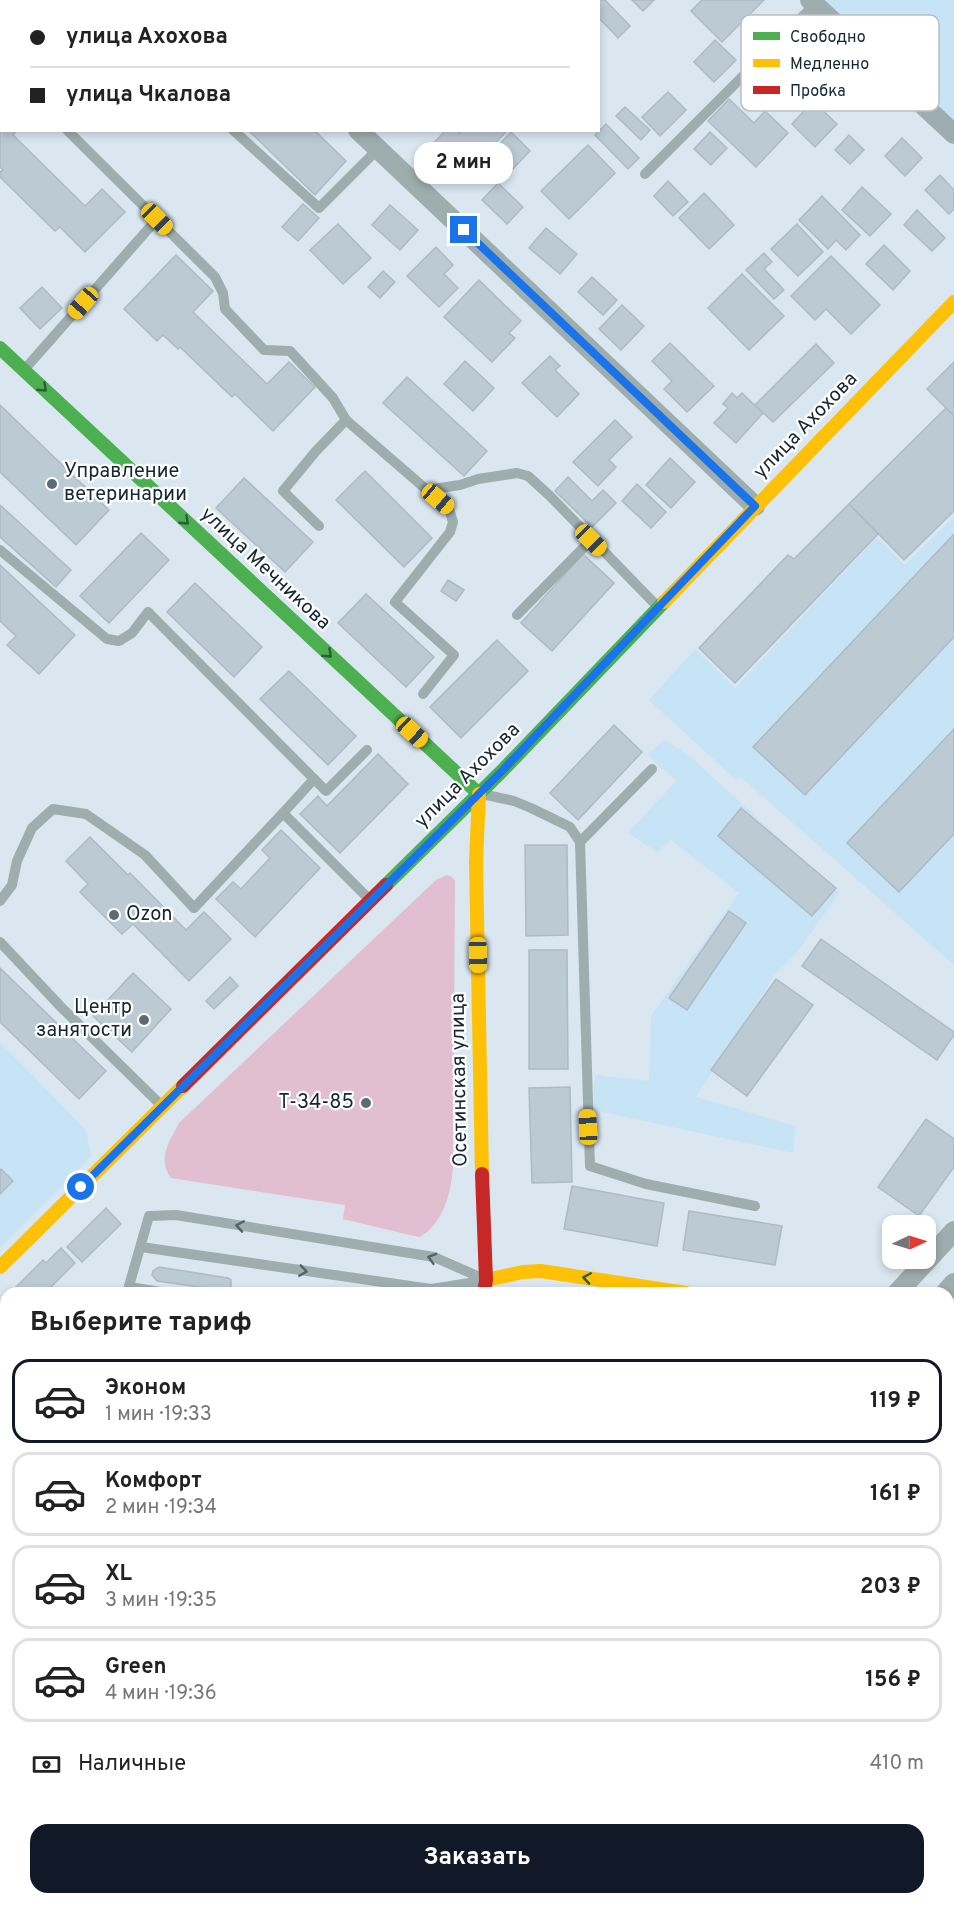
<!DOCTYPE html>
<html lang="ru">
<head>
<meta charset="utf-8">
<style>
  :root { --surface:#fff; --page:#f2f2f2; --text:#222; --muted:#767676; --line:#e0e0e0; --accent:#111827 }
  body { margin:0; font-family:Overpass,sans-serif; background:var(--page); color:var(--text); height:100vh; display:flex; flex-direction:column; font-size:22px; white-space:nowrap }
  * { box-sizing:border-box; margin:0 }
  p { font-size:20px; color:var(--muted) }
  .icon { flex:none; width:33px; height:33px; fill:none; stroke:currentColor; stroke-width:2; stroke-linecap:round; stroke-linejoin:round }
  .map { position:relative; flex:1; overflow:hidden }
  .panel { position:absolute; left:0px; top:1287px; width:954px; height:618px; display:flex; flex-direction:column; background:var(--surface); border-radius:18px 18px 0 0; box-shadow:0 3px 9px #0003 }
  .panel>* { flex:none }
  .banner { position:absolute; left:0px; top:0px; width:600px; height:132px; box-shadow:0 3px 9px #0003; display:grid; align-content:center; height:132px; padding:0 30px; background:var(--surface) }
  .needle { width:39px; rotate:86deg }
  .controls { position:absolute; left:882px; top:1215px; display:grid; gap:12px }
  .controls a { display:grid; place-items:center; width:54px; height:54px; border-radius:12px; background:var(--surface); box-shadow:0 3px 9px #0003; font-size:30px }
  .end { position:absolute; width:27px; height:27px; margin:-14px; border:8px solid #1a73e8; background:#fff; box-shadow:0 0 0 3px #fff }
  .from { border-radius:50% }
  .bubble { position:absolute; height:42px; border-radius:18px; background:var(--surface); box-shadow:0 3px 9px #0003; font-size:20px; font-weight:700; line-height:42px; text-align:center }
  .car { position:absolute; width:18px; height:36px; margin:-18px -9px; border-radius:8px; box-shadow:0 0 4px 2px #0007; background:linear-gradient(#f5c518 24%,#345 0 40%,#f5c518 0 76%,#345 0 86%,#f5c518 0) }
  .banner b { display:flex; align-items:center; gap:21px; height:57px; font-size:22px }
  .banner b+b { border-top:2px solid var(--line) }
  .banner i { width:15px; height:15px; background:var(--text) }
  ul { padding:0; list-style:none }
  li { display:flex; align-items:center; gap:18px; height:84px; margin:0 12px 9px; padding:0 18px; border:3px solid var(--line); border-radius:18px }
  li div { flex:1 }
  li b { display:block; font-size:22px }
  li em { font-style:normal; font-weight:700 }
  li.on { border-color:var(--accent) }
  li>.icon { width:54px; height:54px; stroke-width:1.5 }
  h2 { padding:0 30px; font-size:27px; line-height:72px }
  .pay { display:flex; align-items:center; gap:15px; height:66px; padding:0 30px; font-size:22px }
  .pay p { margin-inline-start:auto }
  .button { display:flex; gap:12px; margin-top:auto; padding:12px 30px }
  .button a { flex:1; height:69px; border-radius:18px; background:var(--accent); color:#fff; font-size:24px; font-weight:700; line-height:69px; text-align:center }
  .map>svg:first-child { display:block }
</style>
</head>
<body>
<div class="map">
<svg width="954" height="1905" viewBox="0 0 954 1905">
  <rect width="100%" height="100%" fill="#dae7f0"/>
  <g fill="#c7e3f6">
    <polygon points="810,0 954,0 954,134"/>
    <polygon points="954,517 954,965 742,778 735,779 649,700 695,649 735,688 877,537 905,565"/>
    <polygon points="664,740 690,756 839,893 796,954 774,976 696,1097 796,1126 793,1153 593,1110 595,1075 649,1081 651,1016 739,893 671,840 657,852 628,833 676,781 647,755"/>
    <polygon points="0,1042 86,1130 91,1157 0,1248"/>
    <polygon points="954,1508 954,1905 755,1905 758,1899 948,1899 948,1520"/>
  </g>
  <path fill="#e1bed0" d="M446 875 452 877 455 881 453 1166C452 1186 446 1213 431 1228 428 1232 423 1234 420 1237L414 1236 343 1219 345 1205 171 1178C157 1159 169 1142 179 1123L436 880Z"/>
  <g fill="#bccad3" stroke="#adbbc5" stroke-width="1.5">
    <polygon points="582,0 605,0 630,26 618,38 598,17 598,2 583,2"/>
    <polygon points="632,0 654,0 643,11"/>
    <polygon points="702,0 764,0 722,42 691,11"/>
    <polygon points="715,40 736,60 714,82 694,62"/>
    <polygon points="668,92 686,110 660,136 642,117"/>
    <polygon points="2,95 2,130 17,130 13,135 85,206 102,189 125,212 85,252 60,227 55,231 0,177 0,172 3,170 0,167 0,97"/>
    <polygon points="729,99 754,123 765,111 788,133 756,167 708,121"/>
    <polygon points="813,101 837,124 815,147 792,124"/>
    <polygon points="625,107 650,130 641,140 616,116"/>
    <polygon points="606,124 639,158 628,169 595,135"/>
    <polygon points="248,130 314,130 346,161 315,195"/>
    <polygon points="446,130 456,130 459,134 462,130 508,130 475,163 468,156 442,181 419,158"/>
    <polygon points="511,132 530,151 506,176 498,168 491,175 480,164"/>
    <polygon points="710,132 727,148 711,165 694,149"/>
    <polygon points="849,135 864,150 850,164 835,150"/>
    <polygon points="902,138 922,158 905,176 885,156"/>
    <polygon points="588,145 615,173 569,219 541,191"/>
    <polygon points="940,175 954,190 954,209 949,214 925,190"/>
    <polygon points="668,181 688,202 673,216 654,196"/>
    <polygon points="498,183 523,207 507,224 482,200"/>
    <polygon points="862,187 891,214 870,236 842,210"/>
    <polygon points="704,193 734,225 709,249 679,218"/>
    <polygon points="822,196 860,235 846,250 836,240 828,249 799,220"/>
    <polygon points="303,204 319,218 298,241 282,227"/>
    <polygon points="390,205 418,230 400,250 372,225"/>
    <polygon points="917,210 945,238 932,251 904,225"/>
    <polygon points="338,224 371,258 343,284 310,250"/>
    <polygon points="797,224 823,252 798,276 771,249"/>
    <polygon points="546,228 577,254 560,274 529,248"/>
    <polygon points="884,245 910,271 893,290 866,264"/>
    <polygon points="436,247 453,265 444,274 458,288 439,307 407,276"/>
    <polygon points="764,253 772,262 764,269 784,290 774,299 746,270"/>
    <polygon points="176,255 213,291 193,312 267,384 289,362 315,387 273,431 235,394 232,397 180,347 178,349 163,335 157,341 124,309"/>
    <polygon points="831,256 880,305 851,334 826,309 815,320 791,296"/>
    <polygon points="383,271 395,282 380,298 368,287"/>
    <polygon points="742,274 784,316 749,350 708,308"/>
    <polygon points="592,277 617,300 603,315 578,292"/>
    <polygon points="479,280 521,321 509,333 515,338 492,362 444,317"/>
    <polygon points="42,287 62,308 40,329 20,308"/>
    <polygon points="622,305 644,326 621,350 599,329"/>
    <polygon points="670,343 714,386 687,412 664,389 672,381 652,361"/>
    <polygon points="816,344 834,363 773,422 755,405"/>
    <polygon points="550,356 560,366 555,370 579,394 557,417 522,383"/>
    <polygon points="465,361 494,388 473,411 444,384"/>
    <polygon points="954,362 954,416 927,389"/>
    <polygon points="407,377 487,451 464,476 383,403"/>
    <polygon points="732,393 737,398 742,393 763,413 736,443 714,423 728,408 723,404"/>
    <polygon points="0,405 109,510 76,545 0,472"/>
    <polygon points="946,408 954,416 954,511 904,560 849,504"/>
    <polygon points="615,420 632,437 609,460 616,467 598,486 573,462"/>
    <polygon points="670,458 695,482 671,508 646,485"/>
    <polygon points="365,471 432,538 404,567 336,500"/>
    <polygon points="568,477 592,501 603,490 616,503 592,527 555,491"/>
    <polygon points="244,478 313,542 285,572 216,508"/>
    <polygon points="637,484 666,512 651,528 622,501"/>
    <polygon points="849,504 878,534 735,683 699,648 788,555 794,559"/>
    <polygon points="0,505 71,570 56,587 0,537"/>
    <polygon points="141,533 169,560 109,623 80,596"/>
    <polygon points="954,534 954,637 805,795 753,747"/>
    <polygon points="583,554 614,583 552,651 521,623"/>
    <polygon points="0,565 75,635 39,674 7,645 16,636 0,621"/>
    <polygon points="448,580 464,590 456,601 441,591"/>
    <polygon points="195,583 262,647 234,677 167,612"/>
    <polygon points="366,594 434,657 406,687 338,623"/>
    <polygon points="497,640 528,671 461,738 430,707"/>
    <polygon points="289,671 356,736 328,765 260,699"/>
    <polygon points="614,725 642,752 578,820 550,793"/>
    <polygon points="954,729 954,834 899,892 847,843"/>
    <polygon points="378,754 408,784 340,853 300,814 318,796 327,806"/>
    <polygon points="741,808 836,888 812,916 718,836"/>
    <polygon points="281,830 320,868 255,937 216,899 233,882 241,889 270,858 262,850"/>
    <polygon points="90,837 128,875 130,873 186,930 204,912 231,939 189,981 133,924 122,934 80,892 88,884 66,861"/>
    <polygon points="525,845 567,845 568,935 526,936"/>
    <polygon points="729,911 746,923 687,1010 669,998"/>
    <polygon points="821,939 954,1032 954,1035 937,1060 802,966"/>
    <polygon points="529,950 567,950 568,1069 529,1069"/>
    <polygon points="0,968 106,1071 79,1099 0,1022"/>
    <polygon points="133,973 171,1009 132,1052 93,1016"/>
    <polygon points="230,977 238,986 214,1009 206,1001"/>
    <polygon points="776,979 813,1005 747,1096 711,1070"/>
    <polygon points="570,1087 572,1182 532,1183 529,1088"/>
    <polygon points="926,1119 954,1139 954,1167 919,1216 878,1187"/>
    <polygon points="1,1169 13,1181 0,1194 0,1170"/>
    <polygon points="572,1186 664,1203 657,1246 564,1229"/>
    <polygon points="106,1208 121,1224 82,1262 67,1247"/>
    <polygon points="689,1211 782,1226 775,1265 683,1250"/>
    <polygon points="61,1248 75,1263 45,1293 10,1293 43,1260 46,1263"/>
    <polygon points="159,1267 228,1278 231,1280 231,1287 226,1291 157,1281 152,1275 153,1271"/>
    <polygon points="6,1297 6,1333 0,1339 0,1303"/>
    <polygon points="6,1366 6,1388 0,1382 0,1372"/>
    <polygon points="948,1420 954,1423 954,1537 948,1549"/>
    <polygon points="0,1526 6,1532 6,1564 0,1558"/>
    <polygon points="0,1610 6,1616 6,1675 0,1669"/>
    <polygon points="6,1730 6,1760 0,1754 0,1736"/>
    <polygon points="954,1771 954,1846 948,1844 948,1786"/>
    <polygon points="29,1899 68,1899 72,1901 70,1905 27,1905"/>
    <polygon points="335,1899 386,1899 383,1905 374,1902 372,1905 332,1905"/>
    <polygon points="431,1899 460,1899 457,1905 432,1905 434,1900"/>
    <polygon points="488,1899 580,1899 577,1905 486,1905"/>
  </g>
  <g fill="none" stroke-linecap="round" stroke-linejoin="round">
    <g stroke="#9eadad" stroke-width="10">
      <polyline points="67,130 215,277 223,293 225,309 264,350 290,351 333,398 346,420 316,451 283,491 319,526"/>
      <polyline points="233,130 319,208 378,149"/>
      <polyline points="645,174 815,4"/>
      <polyline points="24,370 157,219"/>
      <polyline points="346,420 449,509 453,522 450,532 395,602 454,655 423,694"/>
      <polyline points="426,490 460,485 478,479 517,473 528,476 550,496 658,607"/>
      <polyline points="0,550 107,639 119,641 132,633 148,612 326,791 367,750"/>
      <polyline points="517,615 591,540"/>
      <polyline points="314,779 283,813 370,900"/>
      <polyline points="482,794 514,801 531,808 570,827 580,842 590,1166 646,1184 755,1206"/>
      <polyline points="580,842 652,769"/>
      <polyline points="0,901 12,885 17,861 32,828 53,809 86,814 145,855 194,908 283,813"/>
      <polyline points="0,942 61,1007 162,1106"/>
      <polyline points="141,1247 431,1289 483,1281"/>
      <polyline points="130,1287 166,1293"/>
      <polyline points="127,1293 149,1216 176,1215 434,1257 484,1279"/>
      <polyline points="0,1441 6,1435"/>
      <polyline points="0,1687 5,1692 0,1699"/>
      <polyline points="0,1772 6,1778"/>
      <polyline points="99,1905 101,1899"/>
      <polyline points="174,1905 177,1899"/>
      <polyline points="475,1905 477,1899"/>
    </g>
    <g stroke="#9eadad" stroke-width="20">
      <polyline points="220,0 222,2"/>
      <polyline points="810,0 954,134"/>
      <polyline points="358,130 755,506"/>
      <polyline points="897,1293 954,1231"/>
      <polyline points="945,1293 954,1283"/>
      <polyline points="0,1461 6,1467"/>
    </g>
    <g stroke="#4caf50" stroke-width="14">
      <polyline points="0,348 479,794"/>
      <polyline points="386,885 502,771 664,602"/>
      <polyline points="948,1329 954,1330"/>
      <polyline points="227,1905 230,1899"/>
    </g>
    <g stroke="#ffc107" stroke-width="14">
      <polyline points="664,602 954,302"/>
      <polyline points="479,794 476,862 482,1174"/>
      <polyline points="0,1267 183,1086"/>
      <polyline points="486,1280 523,1272 541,1271 686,1293"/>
      <polyline points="948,1375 954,1376"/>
    </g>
    <g stroke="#c62828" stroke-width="14">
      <polyline points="183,1086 386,885"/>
      <polyline points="482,1174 486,1280 484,1293"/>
    </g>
    <polyline stroke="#9ba8ab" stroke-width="4.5" stroke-dasharray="9 4.5" stroke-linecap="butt" points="668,1905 671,1899"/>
  </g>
  <defs><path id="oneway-chevron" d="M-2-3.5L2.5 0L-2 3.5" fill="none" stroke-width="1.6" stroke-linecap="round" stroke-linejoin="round" transform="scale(1.5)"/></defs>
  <g stroke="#2c5d3e">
    <use href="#oneway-chevron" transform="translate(43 388) rotate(43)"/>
    <use href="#oneway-chevron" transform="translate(185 521) rotate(43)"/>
    <use href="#oneway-chevron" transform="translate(328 654) rotate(43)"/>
    <use href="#oneway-chevron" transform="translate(587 1278) rotate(-171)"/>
  </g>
  <g stroke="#546369">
    <use href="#oneway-chevron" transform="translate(240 1226) rotate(-171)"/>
    <use href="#oneway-chevron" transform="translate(432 1258) rotate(-164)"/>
    <use href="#oneway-chevron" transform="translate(303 1271) rotate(8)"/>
  </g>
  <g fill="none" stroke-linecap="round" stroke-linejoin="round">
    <polyline stroke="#1a73e8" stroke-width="8" points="81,1187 502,771 755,506 464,230"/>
  </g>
  <g fill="#5b6a74" stroke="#fff" stroke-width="2">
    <circle cx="52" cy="484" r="6"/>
    <circle cx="114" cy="915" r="6"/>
    <circle cx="144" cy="1020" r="6"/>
    <circle cx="366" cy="1103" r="6"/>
  </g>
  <g text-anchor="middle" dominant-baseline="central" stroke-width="4.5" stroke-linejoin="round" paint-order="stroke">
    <g font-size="20" fill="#172732" stroke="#fff">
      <text transform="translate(806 426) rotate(-46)">улица Ахохова</text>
      <text transform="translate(265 569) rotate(43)">улица Мечникова</text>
      <text transform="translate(468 776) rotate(-45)">улица Ахохова</text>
      <text transform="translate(460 1080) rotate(-91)">Осетинская улица</text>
    </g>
    <g font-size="20" fill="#172732" stroke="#fff" text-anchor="start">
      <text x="64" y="472">Управление<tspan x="64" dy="23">ветеринарии</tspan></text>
      <text x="126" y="915">Ozon</text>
      <text x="132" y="1008" text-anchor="end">Центр<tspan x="132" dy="23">занятости</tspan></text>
      <text x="354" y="1103" text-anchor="end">Т-34-85</text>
    </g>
  </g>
  <rect x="741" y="15" width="198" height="96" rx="9" fill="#fff" stroke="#b9bec2" stroke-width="1.5"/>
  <rect x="753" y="32" width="27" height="8" fill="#4caf50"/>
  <rect x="753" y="59" width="27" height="8" fill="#ffc107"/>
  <rect x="753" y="86" width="27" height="8" fill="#c62828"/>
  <g font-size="16" fill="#172732">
    <text x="790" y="42">Свободно</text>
    <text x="790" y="69">Медленно</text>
    <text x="790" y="96">Пробка</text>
  </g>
</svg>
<div class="controls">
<a><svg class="needle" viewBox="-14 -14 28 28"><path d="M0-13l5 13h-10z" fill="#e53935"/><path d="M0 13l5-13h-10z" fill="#767676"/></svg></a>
</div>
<i class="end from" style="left:81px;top:1187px"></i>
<i class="end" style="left:464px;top:230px"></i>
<div class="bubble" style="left:414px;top:142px;width:99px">2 мин</div>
<i class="car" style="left:157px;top:219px;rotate:135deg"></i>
<i class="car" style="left:83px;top:303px;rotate:221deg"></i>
<i class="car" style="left:438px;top:499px;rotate:130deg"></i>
<i class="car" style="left:591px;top:540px;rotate:135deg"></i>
<i class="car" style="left:412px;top:732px;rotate:133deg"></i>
<i class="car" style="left:478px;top:955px;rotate:179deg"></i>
<i class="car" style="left:588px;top:1127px;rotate:357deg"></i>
<div class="banner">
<b><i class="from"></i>улица Ахохова</b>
<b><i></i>улица Чкалова</b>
</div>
<section class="panel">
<h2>Выберите тариф</h2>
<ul>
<li class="on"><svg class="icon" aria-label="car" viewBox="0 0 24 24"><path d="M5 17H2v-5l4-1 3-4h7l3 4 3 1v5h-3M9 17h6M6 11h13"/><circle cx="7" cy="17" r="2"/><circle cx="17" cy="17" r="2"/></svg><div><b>Эконом</b><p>1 мин · 19:33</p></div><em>119 ₽</em></li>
<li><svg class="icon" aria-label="car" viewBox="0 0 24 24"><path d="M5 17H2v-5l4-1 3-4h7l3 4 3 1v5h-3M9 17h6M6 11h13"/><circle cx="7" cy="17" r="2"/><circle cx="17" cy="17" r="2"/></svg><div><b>Комфорт</b><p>2 мин · 19:34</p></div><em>161 ₽</em></li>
<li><svg class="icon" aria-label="car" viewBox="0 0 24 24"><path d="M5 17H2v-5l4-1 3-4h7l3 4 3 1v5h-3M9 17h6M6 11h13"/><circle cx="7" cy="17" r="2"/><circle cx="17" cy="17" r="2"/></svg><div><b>XL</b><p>3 мин · 19:35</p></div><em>203 ₽</em></li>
<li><svg class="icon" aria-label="car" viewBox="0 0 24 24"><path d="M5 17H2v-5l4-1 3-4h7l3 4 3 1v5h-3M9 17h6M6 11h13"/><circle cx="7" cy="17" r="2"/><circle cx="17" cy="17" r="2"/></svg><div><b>Green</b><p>4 мин · 19:36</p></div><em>156 ₽</em></li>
</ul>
<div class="pay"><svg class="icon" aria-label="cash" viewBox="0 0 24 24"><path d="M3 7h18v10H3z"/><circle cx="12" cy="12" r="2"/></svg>Наличные<p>410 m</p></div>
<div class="button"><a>Заказать</a></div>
</section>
</div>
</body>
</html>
